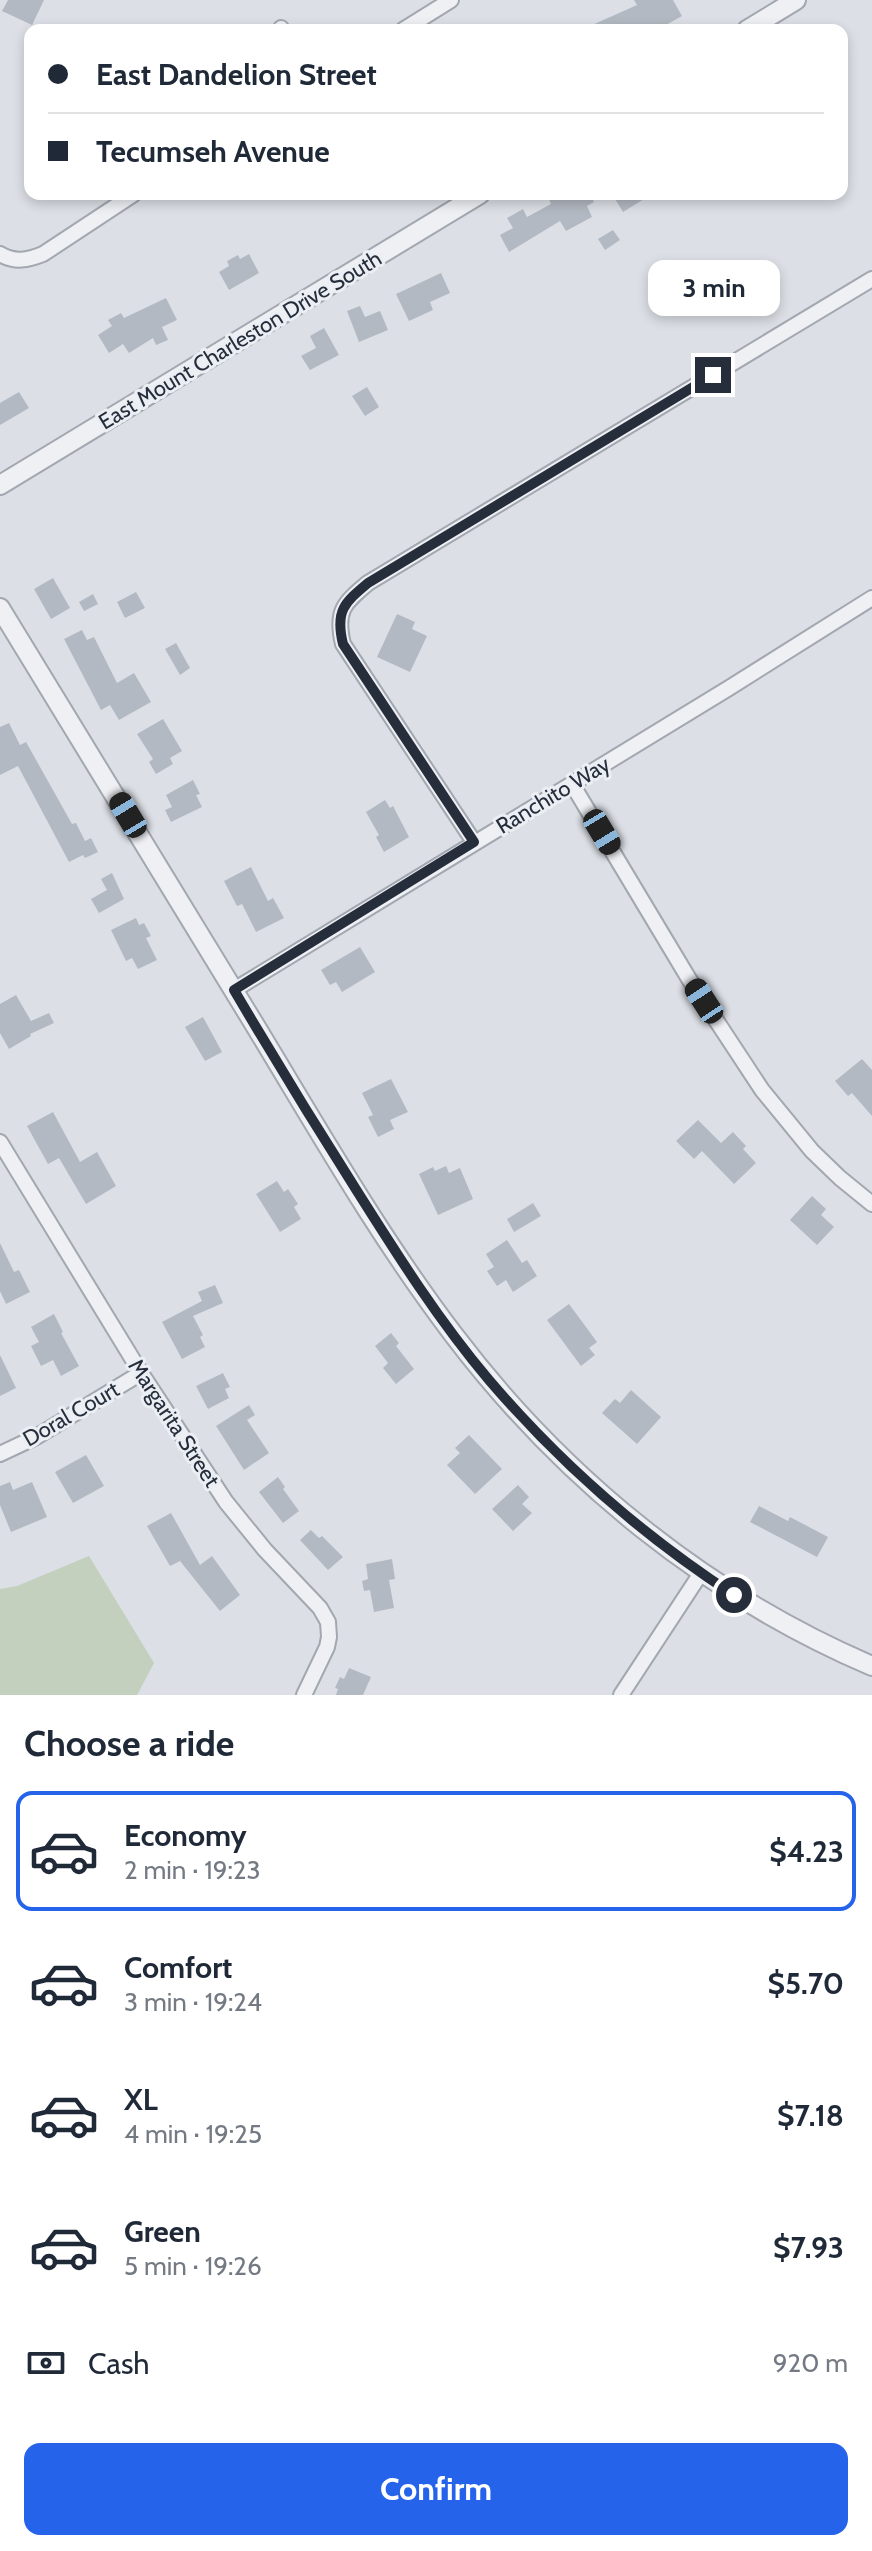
<!DOCTYPE html>
<html lang="en">
<head>
<meta charset="utf-8">
<style>
  :root { --surface:#fff; --page:#f2f2f3; --text:#1f2937; --muted:#747a83; --line:#e0e1e3; --accent:#2563eb }
  body { margin:0; font-family:Cabin,sans-serif; background:var(--page); color:var(--text); height:100vh; display:flex; flex-direction:column; font-size:30px; white-space:nowrap }
  * { box-sizing:border-box; margin:0 }
  p { font-size:26px; color:var(--muted) }
  .icon { flex:none; width:44px; height:44px; fill:none; stroke:currentColor; stroke-width:2; stroke-linecap:round; stroke-linejoin:round }
  .map { position:relative; height:1695px; overflow:hidden }
  .panel { display:flex; flex-direction:column; background:var(--surface); flex:1 }
  .panel>* { flex:none }
  .guide { position:absolute; left:24px; top:24px; width:824px; height:176px; border-radius:16px; box-shadow:0 4px 12px #0003; display:grid; align-content:center; height:176px; padding:0 24px; background:var(--surface) }
  .end { position:absolute; width:36px; height:36px; margin:-18px; border:10px solid #262e3c; background:#fff; box-shadow:0 0 0 4px #fff }
  .from { border-radius:50% }
  .bubble { position:absolute; height:56px; border-radius:16px; background:var(--surface); box-shadow:0 4px 12px #0003; font-size:26px; font-weight:800; line-height:56px; text-align:center }
  .car { position:absolute; width:24px; height:48px; margin:-24px -12px; border-radius:10px; box-shadow:0 0 6px 2px #0007; background:linear-gradient(#222 24%,#8ab4d8 0 40%,#222 0 76%,#8ab4d8 0 86%,#222 0) }
  .guide b { display:flex; align-items:center; gap:28px; height:76px; font-size:30px }
  .guide b+b { border-top:2px solid var(--line) }
  .guide i { width:20px; height:20px; background:var(--text) }
  ul { padding:0; list-style:none }
  li { display:flex; align-items:center; gap:24px; height:120px; margin:0 16px 12px; padding:0 8px; border:4px solid transparent; border-radius:16px }
  li div { flex:1 }
  li b { display:block; font-size:30px }
  li em { font-style:normal; font-weight:800 }
  li.on { border-color:var(--accent) }
  li>.icon { width:72px; height:72px; stroke-width:1.5 }
  h2 { padding:0 24px; font-size:36px; line-height:96px }
  .pay { display:flex; align-items:center; gap:20px; height:88px; padding:0 24px; font-size:30px }
  .pay p { margin-inline-start:auto }
  .action { display:flex; gap:16px; margin-top:auto; padding:16px 24px }
  .action a { flex:1; height:92px; border-radius:16px; background:var(--accent); color:#fff; font-size:32px; font-weight:800; line-height:92px; text-align:center }
  .map>svg:first-child { display:block }
</style>
</head>
<body>
<div class="map">
<svg width="872" height="1695" viewBox="0 0 872 1695">
  <rect width="100%" height="100%" fill="#dce0e6"/>
  <polygon fill="#c2d0bd" points="89,1556 154,1663 137,1695 0,1695 0,1589 17,1586"/>
  <g fill="#b3b9c2">
    <polygon points="8,0 44,0 32,25 2,11"/>
    <polygon points="634,0 673,0 682,16 657,30 581,30 637,5"/>
    <polygon points="554,194 590,194 594,202 587,206 592,217 566,231 560,221 509,252 500,235 513,228 507,218 523,209 527,217 551,204 548,197"/>
    <polygon points="612,194 652,194 623,212"/>
    <polygon points="613,230 620,240 605,250 598,239"/>
    <polygon points="249,254 259,273 229,290 219,272 229,266 227,261 238,255 240,259"/>
    <polygon points="441,273 450,293 430,302 433,310 409,321 396,294"/>
    <polygon points="166,298 177,320 162,327 168,340 156,345 153,338 129,353 123,344 109,353 98,335 112,326 108,320 121,313 124,318"/>
    <polygon points="360,306 365,317 380,311 388,330 359,342 347,311"/>
    <polygon points="324,328 339,355 310,370 301,356 316,348 310,336"/>
    <polygon points="367,387 379,407 365,416 352,396"/>
    <polygon points="19,392 29,408 0,425 0,403"/>
    <polygon points="53,578 70,608 51,619 34,589"/>
    <polygon points="136,592 145,608 125,618 117,602"/>
    <polygon points="93,594 98,604 84,611 79,602"/>
    <polygon points="397,614 415,622 412,629 427,636 410,672 377,657"/>
    <polygon points="82,630 87,640 94,637 117,683 134,673 151,702 119,720 110,705 101,710 64,639"/>
    <polygon points="176,643 190,668 180,675 165,649"/>
    <polygon points="163,719 182,751 170,758 173,764 156,774 149,762 153,759 137,734"/>
    <polygon points="9,723 20,745 26,742 72,824 76,823 85,841 91,838 98,852 85,858 83,855 69,862 18,766 0,775 0,727"/>
    <polygon points="193,780 200,794 196,795 202,807 171,822 165,810 172,807 166,795"/>
    <polygon points="385,800 390,808 393,806 409,837 384,852 376,837 379,835 366,812"/>
    <polygon points="251,867 268,901 273,898 284,918 256,932 242,904 237,906 224,881"/>
    <polygon points="112,873 124,899 99,913 91,899 107,890 101,879"/>
    <polygon points="136,918 139,925 144,923 151,936 146,938 157,960 138,969 132,958 126,961 111,930"/>
    <polygon points="360,947 375,972 342,992 336,982 330,985 321,970"/>
    <polygon points="16,995 31,1021 49,1013 54,1023 30,1034 31,1036 9,1049 0,1033 0,1004"/>
    <polygon points="203,1017 222,1052 205,1061 185,1027"/>
    <polygon points="862,1059 872,1070 872,1116 852,1093 848,1096 835,1081"/>
    <polygon points="391,1079 408,1112 390,1120 394,1129 378,1137 368,1117 373,1115 362,1093"/>
    <polygon points="53,1112 80,1162 97,1152 116,1186 86,1204 59,1158 48,1164 27,1126"/>
    <polygon points="698,1120 721,1143 733,1132 746,1146 743,1149 756,1163 734,1184 702,1151 694,1159 676,1141"/>
    <polygon points="446,1166 449,1173 460,1168 473,1199 438,1215 419,1174 433,1167 435,1171"/>
    <polygon points="277,1181 284,1192 288,1189 298,1204 294,1207 301,1219 280,1232 256,1194"/>
    <polygon points="812,1196 826,1209 821,1215 834,1227 817,1245 790,1220"/>
    <polygon points="533,1203 541,1216 514,1232 507,1219"/>
    <polygon points="507,1240 522,1263 527,1260 537,1276 513,1292 506,1280 497,1286 487,1271 494,1267 486,1254"/>
    <polygon points="0,1243 14,1272 19,1270 30,1292 6,1304 0,1291"/>
    <polygon points="215,1285 223,1303 193,1316 203,1335 200,1337 205,1347 182,1359 162,1322 202,1301 198,1292"/>
    <polygon points="569,1304 597,1342 589,1348 595,1355 581,1366 547,1320"/>
    <polygon points="54,1314 63,1332 61,1333 79,1366 61,1376 53,1360 41,1366 31,1346 39,1342 31,1327"/>
    <polygon points="391,1333 399,1343 396,1346 414,1369 396,1384 383,1368 388,1363 375,1346"/>
    <polygon points="0,1355 16,1388 0,1396"/>
    <polygon points="223,1373 230,1387 225,1389 229,1398 208,1409 196,1386"/>
    <polygon points="631,1390 661,1417 637,1444 602,1413 615,1399 620,1403"/>
    <polygon points="249,1405 255,1415 247,1420 269,1453 244,1470 216,1426"/>
    <polygon points="469,1435 502,1469 475,1494 447,1465 460,1453 455,1448"/>
    <polygon points="86,1455 104,1486 73,1503 55,1472"/>
    <polygon points="278,1477 285,1487 283,1489 299,1511 283,1523 259,1492"/>
    <polygon points="10,1482 13,1490 32,1482 47,1517 11,1532 0,1505 0,1486"/>
    <polygon points="518,1485 529,1497 522,1504 532,1513 513,1531 492,1509"/>
    <polygon points="759,1506 788,1521 790,1517 828,1537 817,1557 750,1522"/>
    <polygon points="171,1513 200,1565 212,1556 240,1595 220,1611 180,1561 170,1566 147,1526"/>
    <polygon points="311,1530 319,1538 322,1536 343,1557 328,1570 300,1540"/>
    <polygon points="392,1559 395,1579 389,1580 394,1608 374,1612 370,1590 364,1591 362,1581 368,1579 366,1564"/>
    <polygon points="349,1668 371,1677 363,1695 336,1695 338,1689 335,1688 340,1677 344,1679"/>
  </g>
  <g fill="none" stroke-linecap="round" stroke-linejoin="round">
    <g stroke="#a2a7b0" stroke-width="18">
      <g id="minor">
        <polyline points="281,28 282,30"/>
        <polyline points="403,30 451,0"/>
        <path d="M0 254C15 263 28 260 43 254L134 194"/>
        <polyline points="572,784 689,979 762,1090 812,1151 840,1178 872,1204"/>
        <path d="M474 842 343 644C335 611 344 603 368 583L872 279"/>
        <polyline points="234,990 729,688 872,598"/>
        <polyline points="0,1142 141,1373 226,1502 265,1550 320,1608 328,1622 329,1637 327,1647 304,1695"/>
        <polyline points="0,1454 36,1437 141,1373"/>
        <polyline points="621,1695 701,1573"/>
      </g>
    </g>
    <g stroke="#a2a7b0" stroke-width="22">
      <g id="tertiary">
        <polyline points="747,30 796,0"/>
        <polyline points="0,485 480,194"/>
        <path d="M0 608C86 747 171 887 256 1027 319 1131 380 1238 453 1334 562 1478 706 1595 872 1666"/>
      </g>
    </g>
    <use href="#minor" stroke="#eef0f4" stroke-width="14"/>
    <use href="#tertiary" stroke="#eef0f4" stroke-width="18"/>
  </g>
  <g fill="none" stroke-linecap="round" stroke-linejoin="round">
    <path stroke="#262e3c" stroke-width="10" d="M713 375 368 583C344 603 335 611 343 644L474 842 234 990C274 1058 315 1125 357 1191 398 1256 439 1321 489 1380 560 1463 642 1535 734 1595"/>
  </g>
  <g text-anchor="middle" dominant-baseline="central" stroke-width="6" stroke-linejoin="round" paint-order="stroke">
    <g font-size="22" fill="#262e3c" stroke="#ebeff4">
      <text transform="translate(240 340) rotate(-31)">East Mount Charleston Drive South</text>
      <text transform="translate(553 795) rotate(-31)">Ranchito Way</text>
      <text transform="translate(71 1414) rotate(-30)">Doral Court</text>
      <text transform="translate(174 1423) rotate(57)">Margarita Street</text>
    </g>
  </g>
</svg>
<i class="end from" style="left:734px;top:1595px"></i>
<i class="end" style="left:713px;top:375px"></i>
<div class="bubble" style="left:648px;top:260px;width:132px">3 min</div>
<i class="car" style="left:128px;top:815px;rotate:329deg"></i>
<i class="car" style="left:602px;top:832px;rotate:149deg"></i>
<i class="car" style="left:704px;top:1001px;rotate:327deg"></i>
<div class="guide">
<b><i class="from"></i>East Dandelion Street</b>
<b><i></i>Tecumseh Avenue</b>
</div>
</div>
<section class="panel">
<h2>Choose a ride</h2>
<ul>
<li class="on"><svg class="icon" aria-label="car" viewBox="0 0 24 24"><path d="M5 17H2v-5l4-1 3-4h7l3 4 3 1v5h-3M9 17h6M6 11h13"/><circle cx="7" cy="17" r="2"/><circle cx="17" cy="17" r="2"/></svg><div><b>Economy</b><p>2 min · 19:23</p></div><em>$4.23</em></li>
<li><svg class="icon" aria-label="car" viewBox="0 0 24 24"><path d="M5 17H2v-5l4-1 3-4h7l3 4 3 1v5h-3M9 17h6M6 11h13"/><circle cx="7" cy="17" r="2"/><circle cx="17" cy="17" r="2"/></svg><div><b>Comfort</b><p>3 min · 19:24</p></div><em>$5.70</em></li>
<li><svg class="icon" aria-label="car" viewBox="0 0 24 24"><path d="M5 17H2v-5l4-1 3-4h7l3 4 3 1v5h-3M9 17h6M6 11h13"/><circle cx="7" cy="17" r="2"/><circle cx="17" cy="17" r="2"/></svg><div><b>XL</b><p>4 min · 19:25</p></div><em>$7.18</em></li>
<li><svg class="icon" aria-label="car" viewBox="0 0 24 24"><path d="M5 17H2v-5l4-1 3-4h7l3 4 3 1v5h-3M9 17h6M6 11h13"/><circle cx="7" cy="17" r="2"/><circle cx="17" cy="17" r="2"/></svg><div><b>Green</b><p>5 min · 19:26</p></div><em>$7.93</em></li>
</ul>
<div class="pay"><svg class="icon" aria-label="cash" viewBox="0 0 24 24"><path d="M3 7h18v10H3z"/><circle cx="12" cy="12" r="2"/></svg>Cash<p>920 m</p></div>
<div class="action"><a>Confirm</a></div>
</section>
</body>
</html>
